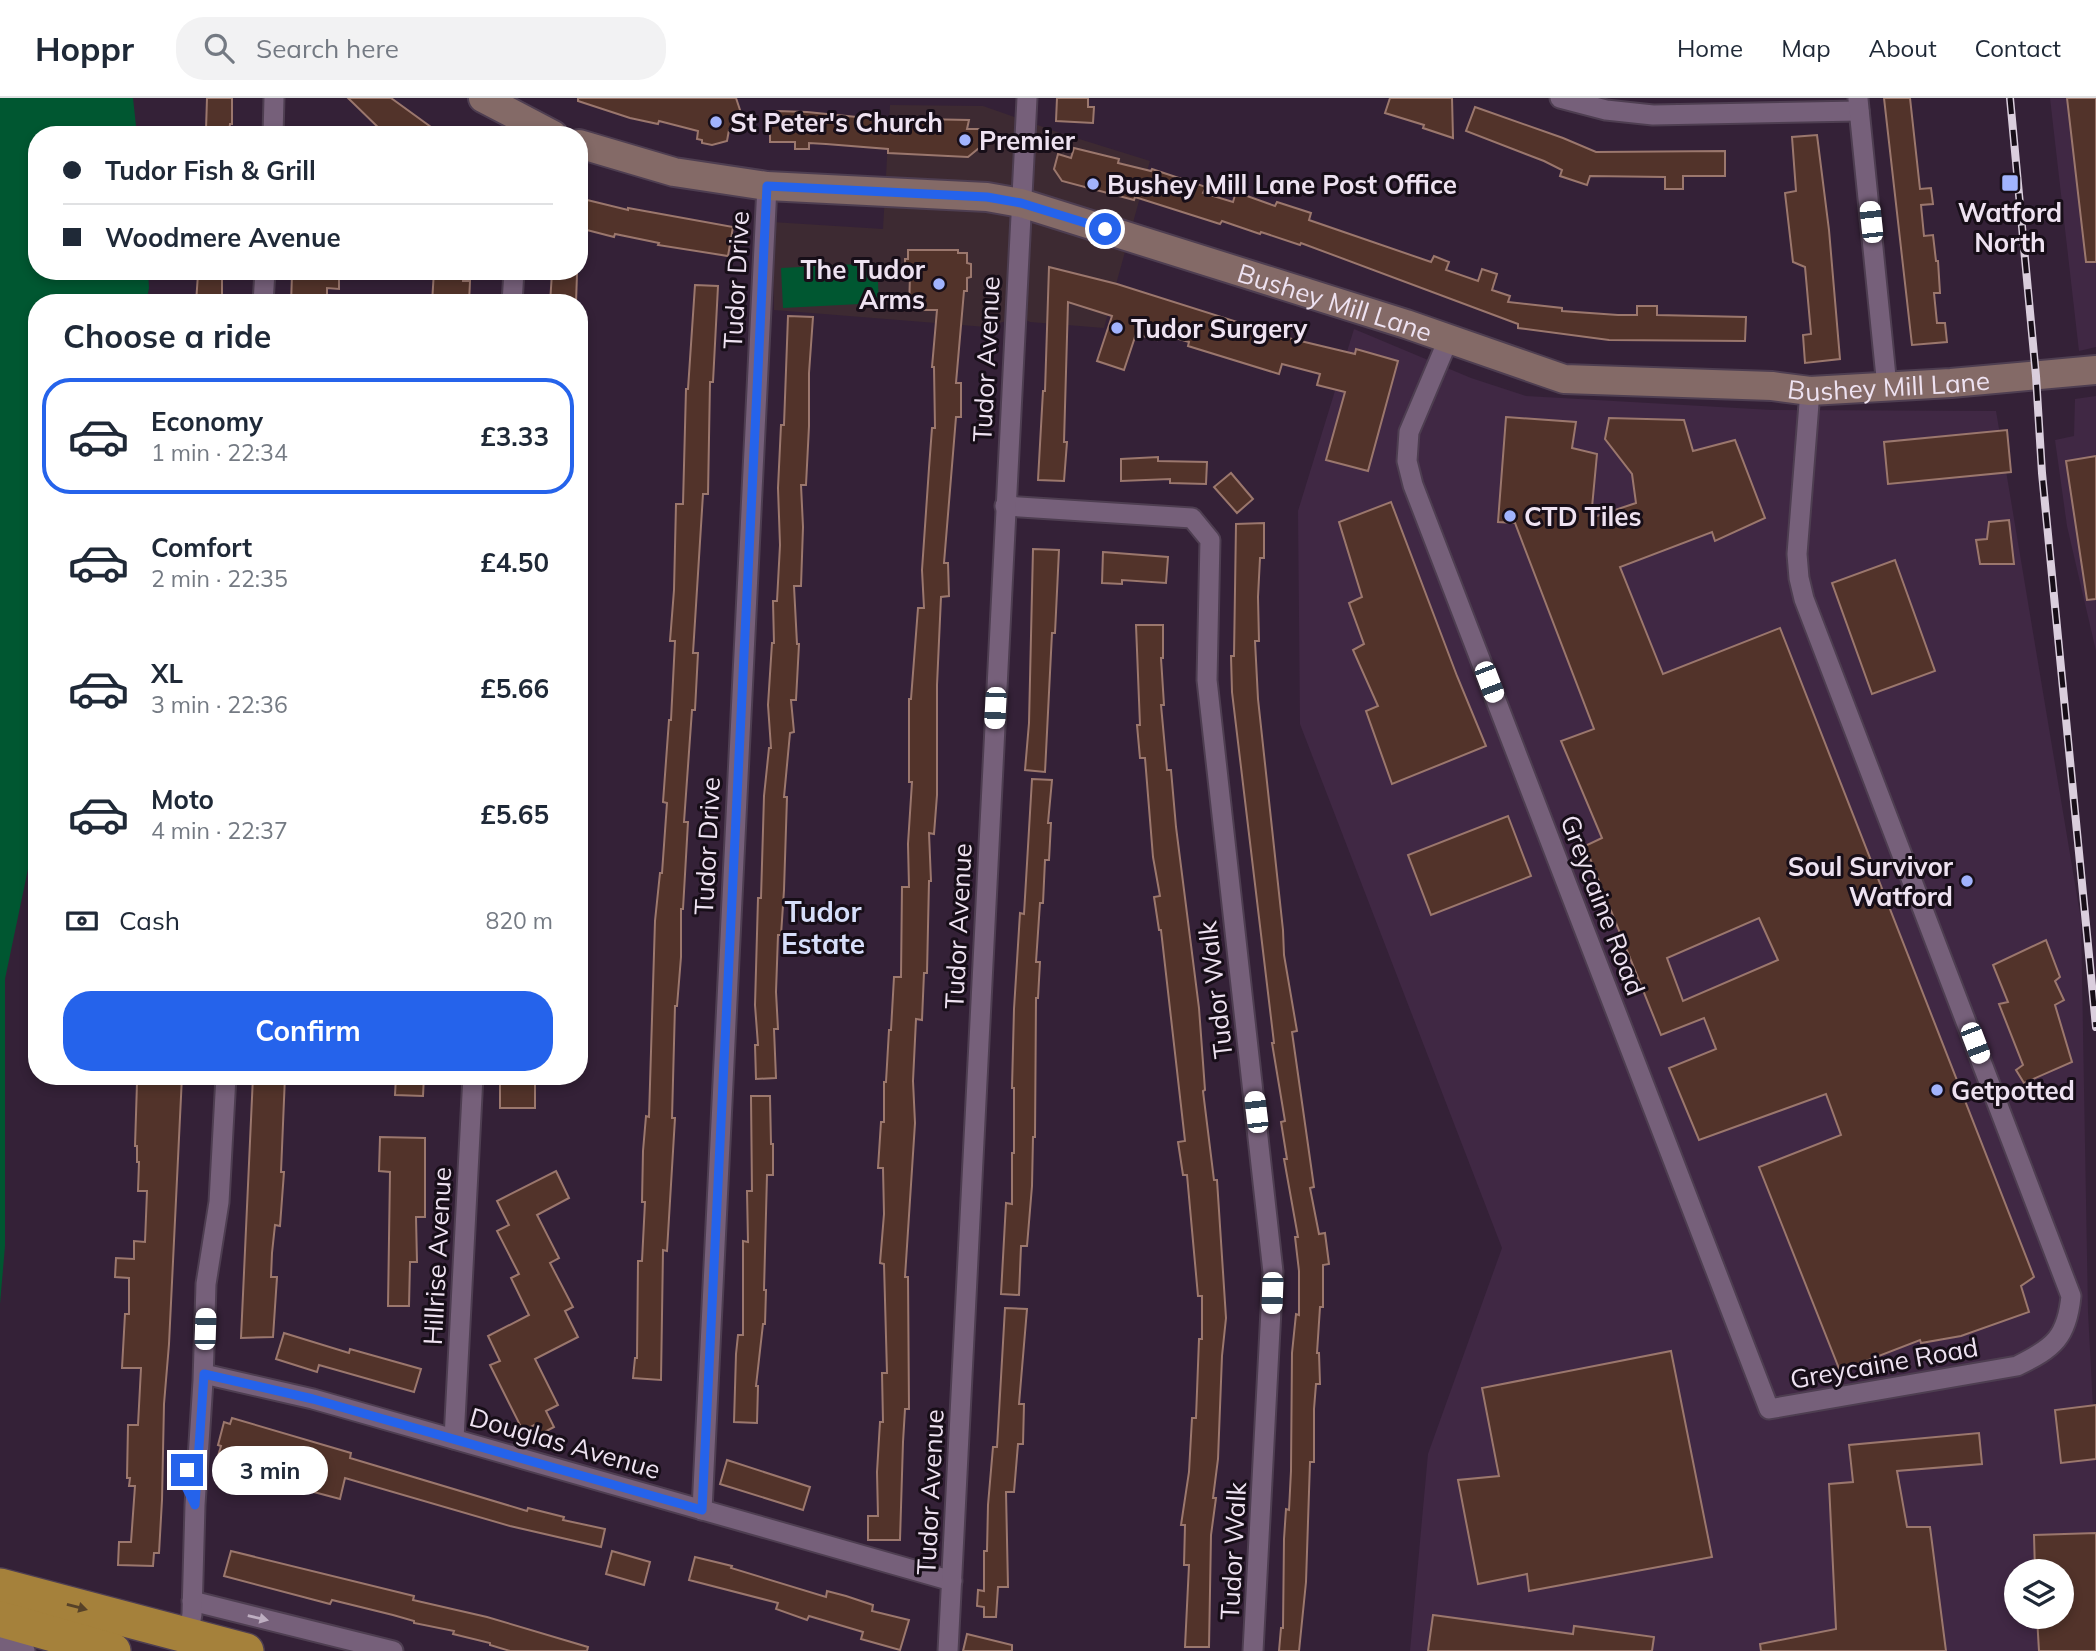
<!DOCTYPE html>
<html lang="en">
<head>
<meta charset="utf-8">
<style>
  :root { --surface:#fff; --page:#f2f2f3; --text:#1f2937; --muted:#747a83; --line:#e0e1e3; --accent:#2563eb }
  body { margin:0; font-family:Mulish,sans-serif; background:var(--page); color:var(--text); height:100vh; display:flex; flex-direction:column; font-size:26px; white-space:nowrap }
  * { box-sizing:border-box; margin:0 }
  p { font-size:23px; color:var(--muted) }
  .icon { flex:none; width:38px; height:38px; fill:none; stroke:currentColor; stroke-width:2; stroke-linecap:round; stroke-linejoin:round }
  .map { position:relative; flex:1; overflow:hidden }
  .drawer { position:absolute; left:28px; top:196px; width:560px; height:791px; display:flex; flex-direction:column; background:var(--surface); border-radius:28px; box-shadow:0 4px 10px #0003 }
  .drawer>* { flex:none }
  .hud { position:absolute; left:28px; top:28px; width:560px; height:154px; border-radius:28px; box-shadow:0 4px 10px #0003; display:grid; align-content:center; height:154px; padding:0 35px; background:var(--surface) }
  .controls { position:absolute; left:2004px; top:1461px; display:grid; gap:14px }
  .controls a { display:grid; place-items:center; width:70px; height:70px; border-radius:50%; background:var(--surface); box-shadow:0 4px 10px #0003; font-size:35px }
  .end { position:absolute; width:32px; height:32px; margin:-16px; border:9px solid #2563eb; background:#fff; box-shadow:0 0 0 4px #fff }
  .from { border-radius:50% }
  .bubble { position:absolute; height:49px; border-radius:24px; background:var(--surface); box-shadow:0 4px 10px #0003; font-size:23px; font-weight:700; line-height:49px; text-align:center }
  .car { position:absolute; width:21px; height:42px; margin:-21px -10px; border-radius:9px; box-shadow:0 0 5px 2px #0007; background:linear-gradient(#fff 24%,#345 0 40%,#fff 0 76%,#345 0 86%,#fff 0) }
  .hud b { display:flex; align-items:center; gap:24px; height:66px; font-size:26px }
  .hud b+b { border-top:2px solid var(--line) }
  .hud i { width:18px; height:18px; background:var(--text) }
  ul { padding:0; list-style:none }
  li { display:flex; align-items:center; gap:21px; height:116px; margin:0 14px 10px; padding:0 21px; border:4px solid transparent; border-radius:28px }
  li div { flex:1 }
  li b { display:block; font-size:26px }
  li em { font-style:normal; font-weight:700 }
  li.current { border-color:var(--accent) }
  li>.icon { width:63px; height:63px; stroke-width:1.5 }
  h2 { padding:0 35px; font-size:32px; line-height:84px }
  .pay { display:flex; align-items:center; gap:18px; height:77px; padding:0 35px; font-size:26px }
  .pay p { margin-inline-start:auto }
  .primary-button { display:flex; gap:14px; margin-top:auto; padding:14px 35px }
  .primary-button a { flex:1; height:80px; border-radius:28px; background:var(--accent); color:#fff; font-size:28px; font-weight:700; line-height:80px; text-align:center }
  header { display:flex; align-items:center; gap:42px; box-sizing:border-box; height:98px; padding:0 35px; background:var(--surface); border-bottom:2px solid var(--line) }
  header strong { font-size:33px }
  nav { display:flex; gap:38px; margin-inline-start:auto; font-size:24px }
  .search { width:490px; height:63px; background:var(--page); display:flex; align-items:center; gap:18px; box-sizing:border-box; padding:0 24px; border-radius:28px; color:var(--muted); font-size:26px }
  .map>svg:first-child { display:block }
</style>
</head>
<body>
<header>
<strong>Hoppr</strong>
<div class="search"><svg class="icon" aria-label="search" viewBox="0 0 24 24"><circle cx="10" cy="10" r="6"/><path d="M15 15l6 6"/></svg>Search here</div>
<nav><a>Home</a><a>Map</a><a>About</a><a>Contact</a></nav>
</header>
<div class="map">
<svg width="2096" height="1553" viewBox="0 0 2096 1553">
  <rect width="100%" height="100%" fill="#342137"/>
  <polygon fill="#3d2a32" points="890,7 983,8 1060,35 1150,63 1104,230 1030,224 1020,219 986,229 774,212 772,124 883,131"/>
  <g fill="#402844" fill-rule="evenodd">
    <polygon points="2050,0 2096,0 2096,249 2079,253"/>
    <path d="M1354 231 1471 280 1526 298 1772 312 1996 313 2081 822 2088 1214 2096 1367V1553H1410L1428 1356 1502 1150 1300 626 1298 413ZM2016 1474H2062V1519H2016Z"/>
    <polygon points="2096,298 2096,553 2067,428 2055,342 2074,338 2075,301"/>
  </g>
  <g fill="#005731">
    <polygon points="0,0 133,0 137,37 37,37 37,173 148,173 149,190 146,205 37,205 37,728 5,881 5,1148 0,1206"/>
    <polygon points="877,165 879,205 783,210 781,170"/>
  </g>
  <g fill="#52332a" stroke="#9b776d" stroke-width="2" fill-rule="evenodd">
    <polygon points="207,0 232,0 232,26 230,26 229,34 206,32"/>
    <polygon points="348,0 391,0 442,37 386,37"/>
    <polygon points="578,0 736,0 742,18 729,32 727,43 712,47 702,45 702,42 697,41 698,33 659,23 658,26 630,20 578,3"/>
    <polygon points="1057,0 1088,0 1088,9 1094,9 1093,25 1056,23"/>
    <polygon points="1390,0 1452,0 1453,40 1423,30 1424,27 1385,15"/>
    <polygon points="1884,0 1910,0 1920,91 1931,90 1933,106 1921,107 1924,138 1933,137 1936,163 1938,163 1940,195 1934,195 1937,225 1945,225 1947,244 1912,247"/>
    <polygon points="2067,0 2096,0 2096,164 2086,164"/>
    <polygon points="1475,9 1563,40 1596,54 1725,53 1725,78 1683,78 1683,91 1665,91 1665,79 1590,78 1587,87 1560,78 1562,72 1544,63 1466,33"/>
    <polygon points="777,13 807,14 867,20 969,22 967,31 979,31 979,50 968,59 888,55 888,51 826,46 809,45 809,51 795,51 795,44 770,44 770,21 777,21"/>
    <polygon points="1817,37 1829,132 1840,261 1805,265 1803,237 1811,236 1805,169 1793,164 1785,95 1796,93 1792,39"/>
    <polygon points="1074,50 1119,61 1118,65 1151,73 1152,71 1206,89 1203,95 1233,104 1236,94 1275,108 1277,104 1311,115 1309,122 1431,164 1434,158 1449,164 1446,172 1478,183 1482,171 1497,176 1492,192 1510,198 1508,204 1562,210 1562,213 1618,217 1637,217 1637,208 1657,208 1657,217 1746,219 1745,243 1609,242 1518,230 1518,226 1301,145 1300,147 1261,134 1260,136 1222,123 1220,126 1135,99 1134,102 1062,83 1054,71 1058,56 1071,60"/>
    <polygon points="579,100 628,112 628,110 733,129 728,158 658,147 659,145 615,136 614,139 579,130"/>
    <polygon points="908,152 958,152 958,155 967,155 967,165 971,166 971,179 967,180 967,193 964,193 956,285 961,285 961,319 956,319 944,465 948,465 949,498 941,499 937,587 937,697 934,736 929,735 931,783 929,783 927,875 924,875 922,922 916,921 913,983 915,1025 905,1179 908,1179 909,1311 905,1311 903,1344 900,1442 868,1442 868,1418 878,1418 877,1374 880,1324 883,1324 882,1275 887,1275 884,1166 880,1165 884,1116 883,1070 878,1070 881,1024 884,1024 884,984 886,984 889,932 891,932 894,879 901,879 902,789 909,789 908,746 912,684 909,684 909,601 911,601 918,510 924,510 922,472 929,370 932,330 935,330 934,269 932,269 937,212 909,212 910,177 905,177 905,161 908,161"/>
    <polygon points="1049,169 1117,186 1288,240 1355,256 1356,251 1398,263 1368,373 1326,362 1345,294 1317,287 1320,276 1282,266 1279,276 1188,248 1189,244 1159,235 1157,242 1136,236 1124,272 1097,263 1112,218 1068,204 1064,344 1067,344 1064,383 1038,382 1043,293 1045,293"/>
    <polygon points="302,173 339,174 339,191 327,190 327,205 291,205 292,177 303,177"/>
    <polygon points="434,173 463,173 463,183 470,183 469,205 432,205"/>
    <polygon points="552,175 577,176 576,205 550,205"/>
    <polygon points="198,176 222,177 222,205 196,205"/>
    <polygon points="695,187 718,188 713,284 710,284 708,396 703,396 693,555 698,555 695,612 692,612 684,724 688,724 683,811 681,811 681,859 677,908 675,908 672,1020 675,1020 667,1153 663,1152 661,1282 633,1280 635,1260 637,1260 638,1163 642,1163 645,1104 642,1104 643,1053 646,1018 649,1019 655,823 660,775 662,775 667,705 663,704 669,622 671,622 675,543 670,543 674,492 676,406 683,406 686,291 688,291"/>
    <polygon points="788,218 813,219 809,275 809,328 806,387 801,387 803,429 801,488 794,488 797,546 799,546 796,602 791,602 794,634 790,635 784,699 787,699 784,792 781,837 778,837 776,894 778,931 774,931 776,980 756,981 755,947 758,947 755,907 758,800 761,800 764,698 769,650 771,650 768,607 772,545 774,545 773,503 777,503 780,447 778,390 781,327 784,327"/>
    <path d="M1506 319 1576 324 1572 350 1597 356 1591 420 1636 405 1632 376 1605 341 1609 320 1684 322 1693 353 1735 342 1765 420 1715 443 1712 434 1620 469 1663 576 1780 530 2034 1179 2021 1188 2029 1214 1961 1238 1921 1245 1920 1242 1840 1273 1759 1069 1841 1037 1826 996 1699 1042 1669 970 1716 951 1704 920 1661 937 1585 748 1602 740 1561 643 1594 631 1515 425 1498 424ZM1759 820 1778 862 1683 903 1667 860Z"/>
    <polygon points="2007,332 2011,374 1888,386 1884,344"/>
    <polygon points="2096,358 2096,501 2087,502 2066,363"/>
    <polygon points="1158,359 1158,363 1207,364 1206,386 1170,385 1170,381 1121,383 1121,361"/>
    <polygon points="1231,375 1253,401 1237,415 1214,389"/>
    <polygon points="1391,404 1457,578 1486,648 1392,686 1366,613 1378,608 1353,552 1364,546 1349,505 1362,499 1339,424"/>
    <polygon points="2009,422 2014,466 1980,466 1976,442 1987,441 1989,424"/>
    <polygon points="1264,425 1264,460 1260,460 1258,499 1259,543 1255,543 1258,601 1283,832 1284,857 1297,933 1292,934 1314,1089 1310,1090 1319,1136 1325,1135 1329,1166 1323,1167 1323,1209 1320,1209 1317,1255 1319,1255 1320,1286 1316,1286 1314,1311 1314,1364 1310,1364 1306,1484 1299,1553 1279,1553 1281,1530 1283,1530 1284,1441 1286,1411 1289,1412 1291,1373 1292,1255 1296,1216 1299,1217 1299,1173 1295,1139 1298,1139 1284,1061 1287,1061 1281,1024 1285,1023 1272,945 1274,945 1232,594 1231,558 1234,558 1236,426"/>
    <polygon points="1033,451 1059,452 1055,535 1052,535 1045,674 1025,672 1029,625"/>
    <polygon points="1103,454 1168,459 1166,485 1122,482 1122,486 1102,485"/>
    <polygon points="1895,462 1935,573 1872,596 1832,485"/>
    <polygon points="1136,527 1163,527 1163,560 1161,560 1164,607 1161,607 1167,672 1171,672 1176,729 1199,910 1205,992 1203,993 1214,1082 1217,1082 1226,1220 1222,1258 1218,1361 1213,1400 1216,1400 1211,1437 1209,1549 1185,1549 1189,1467 1184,1467 1185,1427 1181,1427 1189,1374 1192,1320 1196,1320 1199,1241 1202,1241 1202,1198 1198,1198 1187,1077 1183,1077 1178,1044 1185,1043 1161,832 1159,832 1154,799 1160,798 1153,759 1145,660 1140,660 1137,627 1140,627"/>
    <polygon points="1032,681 1052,682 1048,725 1051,725 1049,762 1045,762 1043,805 1040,805 1036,864 1040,864 1038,900 1036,900 1035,1039 1033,1039 1032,1088 1027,1148 1021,1148 1019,1197 1001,1196 1006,1105 1012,1106 1012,1055 1014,1055 1014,990 1012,990 1014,911 1020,815 1024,816"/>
    <polygon points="1508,718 1531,778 1431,817 1408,757"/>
    <polygon points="2046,842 2060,879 2055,883 2064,902 2055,907 2072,964 2024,985 2016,972 2023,967 1999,906 2008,904 1993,867"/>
    <polygon points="140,978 182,978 169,1246 164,1306 162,1402 159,1455 154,1455 153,1468 118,1467 119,1444 131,1444 135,1388 129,1388 130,1380 127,1380 128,1327 138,1327 141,1270 122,1270 125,1216 129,1216 129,1180 115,1179 116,1160 134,1161 134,1143 145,1144 147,1093 138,1093 139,1064 137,1064 137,1048 135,1048 137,985 139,985"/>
    <polygon points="253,978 285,978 281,1074 284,1074 280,1128 275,1127 272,1155 271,1179 277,1179 273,1239 241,1240"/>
    <polygon points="396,978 424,978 423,998 395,997"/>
    <rect x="500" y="978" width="35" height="32"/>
    <polygon points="751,998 770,998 771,1046 773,1046 773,1077 767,1077 764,1192 766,1192 765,1226 763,1226 756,1288 758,1288 757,1325 734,1324 736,1256 738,1237 743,1237 743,1143 748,1144 747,1093 752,1093"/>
    <polygon points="380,1039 425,1040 425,1119 416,1119 417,1164 410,1164 409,1208 388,1208 390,1074 379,1073"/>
    <polygon points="556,1073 569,1100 537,1117 559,1160 550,1165 573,1209 565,1213 578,1239 535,1261 558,1307 546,1313 554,1329 539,1337 534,1327 523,1333 490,1267 500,1263 488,1238 529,1217 511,1180 519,1176 497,1133 509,1127 497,1103"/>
    <polygon points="1005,1210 1027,1211 1019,1306 1024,1306 1023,1346 1018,1346 1014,1394 1006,1394 1008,1489 998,1489 996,1519 984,1519 984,1509 977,1508 978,1492 984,1493 984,1453 987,1453 988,1407 993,1349 997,1349"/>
    <polygon points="284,1235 349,1255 350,1251 421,1271 414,1294 319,1267 317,1274 276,1261"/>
    <polygon points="1671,1253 1712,1459 1529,1493 1527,1476 1478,1486 1458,1382 1499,1378 1482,1290"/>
    <polygon points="2096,1307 2096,1361 2061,1365 2055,1312"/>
    <polygon points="232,1320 351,1355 350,1360 527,1413 528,1410 564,1419 563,1422 605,1431 601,1449 510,1428 345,1380 340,1401 310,1393 312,1385 306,1384 308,1375 261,1360 258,1369 218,1358 221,1348 218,1347 224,1324 230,1326"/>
    <polygon points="1979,1335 1982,1366 1897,1373 1907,1429 1930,1429 1946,1553 1761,1553 1760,1546 1836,1531 1829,1386 1853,1384 1849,1347"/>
    <polygon points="727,1362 810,1389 803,1412 720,1386"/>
    <polygon points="2096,1435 2096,1553 2039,1553 2037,1519 2062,1519 2062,1474 2035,1474 2034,1437"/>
    <polygon points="231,1453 414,1498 413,1502 487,1519 588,1549 587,1553 510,1553 490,1547 490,1545 453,1536 454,1533 414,1525 414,1523 393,1517 332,1502 330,1506 224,1478"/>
    <polygon points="612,1453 650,1464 644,1487 606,1476"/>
    <polygon points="695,1459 732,1468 731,1470 826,1499 827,1493 846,1498 873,1507 872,1513 909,1522 900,1552 861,1541 863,1534 809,1518 807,1522 776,1511 778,1505 689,1482"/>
    <polygon points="1433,1517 1573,1536 1574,1528 1654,1539 1652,1553 1428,1553"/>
    <polygon points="967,1536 1012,1547 1012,1553 963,1553"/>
  </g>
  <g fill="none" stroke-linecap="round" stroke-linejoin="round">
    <g stroke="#4e3e51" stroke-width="23">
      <g id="street">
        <polyline points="1560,0 1606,12 1653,17 1859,13"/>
        <polyline points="1858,1 1887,289"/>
        <polyline points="273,37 274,0"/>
        <polyline points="263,205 265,173"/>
        <polyline points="512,205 514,173"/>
        <path d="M1448 242 1409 334 1407 363 1413 387 1769 1311 2017 1268C2054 1250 2067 1239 2071 1198L1804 501 1799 480 1797 456 1810 293"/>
        <polyline points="1005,408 1192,420 1210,442 1207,582 1273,1174 1253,1553"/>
        <polyline points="204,1276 313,1301 952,1483"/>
        <polyline points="454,1341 473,978"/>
        <polyline points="702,1412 767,88"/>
        <polyline points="192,1503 393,1553"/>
        <polyline points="187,1545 192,1516 195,1407 203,1283 206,1186 219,1104 226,978"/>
        <polyline points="0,1546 25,1553"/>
        <polyline points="948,1553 1027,0"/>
      </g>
    </g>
    <g stroke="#4e3e51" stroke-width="32">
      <g id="secondary">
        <polyline points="483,0 553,37"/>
        <path id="s1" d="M579 46 674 74 767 88 987 99 1021 105 1406 226 1564 281 1772 288 1810 293 1951 285 2096 272"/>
      </g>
    </g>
    <g stroke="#4e3e51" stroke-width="38">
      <g id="highway">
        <polyline points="0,1488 246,1553"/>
        <polyline points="0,1521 113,1553"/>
      </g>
    </g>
    <use href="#street" stroke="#76607a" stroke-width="19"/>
    <use href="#secondary" stroke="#846a67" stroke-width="28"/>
    <use href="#highway" stroke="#a5813b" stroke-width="35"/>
    <g stroke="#dacedd" stroke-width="8">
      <polyline id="rail" points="2010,0 2036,278 2042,375 2096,929"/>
    </g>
    <use href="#rail" stroke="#170e18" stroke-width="5" stroke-dasharray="16" stroke-linecap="butt"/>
  </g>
  <defs><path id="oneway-solid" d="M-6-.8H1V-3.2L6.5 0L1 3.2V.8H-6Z" transform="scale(1.75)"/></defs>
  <use fill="#574228" href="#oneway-solid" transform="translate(77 1509) rotate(15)"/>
  <use fill="#beaec1" href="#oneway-solid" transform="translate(258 1520) rotate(13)"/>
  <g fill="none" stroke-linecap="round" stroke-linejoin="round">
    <polyline stroke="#2563eb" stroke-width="9" points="187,1372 186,1389 195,1407 204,1276 313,1301 702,1412 767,88 987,99 1021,105 1105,131"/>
  </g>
  <g fill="#a1b3fd" stroke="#170e18" stroke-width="2.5">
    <circle cx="716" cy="24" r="7"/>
    <circle cx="965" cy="42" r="7"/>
    <rect x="2001" y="76" width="18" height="18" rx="3.5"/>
    <circle cx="1093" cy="86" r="7"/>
    <circle cx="939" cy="186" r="7"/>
    <circle cx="1117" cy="230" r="7"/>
    <circle cx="1510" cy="418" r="7"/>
    <circle cx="1967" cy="783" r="7"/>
    <circle cx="1937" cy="992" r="7"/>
  </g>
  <g text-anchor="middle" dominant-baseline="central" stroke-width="6" stroke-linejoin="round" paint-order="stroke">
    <g font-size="26" font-weight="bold" fill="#eee2f1" stroke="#170e18" text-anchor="start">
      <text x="730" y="24">St Peter's Church</text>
      <text x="979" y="42">Premier</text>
      <text x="1107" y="86">Bushey Mill Lane Post Office</text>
      <text x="2010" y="114" text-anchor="middle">Watford<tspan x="2010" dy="30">North</tspan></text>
      <text x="925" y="171" text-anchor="end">The Tudor<tspan x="925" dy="30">Arms</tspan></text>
      <text x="1131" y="230">Tudor Surgery</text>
      <text x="1524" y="418">CTD Tiles</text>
      <text x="1953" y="768" text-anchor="end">Soul Survivor<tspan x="1953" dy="30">Watford</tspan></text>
      <text x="1951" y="992">Getpotted</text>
    </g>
    <g font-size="26" fill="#eee2f1" stroke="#170e18">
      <text transform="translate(736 182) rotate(-87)">Tudor Drive</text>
      <text stroke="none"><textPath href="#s1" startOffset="777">Bushey Mill Lane</textPath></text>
      <text transform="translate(986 261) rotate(-87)">Tudor Avenue</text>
      <text stroke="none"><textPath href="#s1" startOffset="1344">Bushey Mill Lane</textPath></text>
      <text transform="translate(707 748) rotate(-87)">Tudor Drive</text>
      <text transform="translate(1603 807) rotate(69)">Greycaine Road</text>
      <text transform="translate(958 828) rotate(-87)">Tudor Avenue</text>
      <text transform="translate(1215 892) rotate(-97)">Tudor Walk</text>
      <text transform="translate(437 1158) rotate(-87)">Hillrise Avenue</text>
      <text transform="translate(1884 1265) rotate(-10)">Greycaine Road</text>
      <text transform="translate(565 1345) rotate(16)">Douglas Avenue</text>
      <text transform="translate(930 1394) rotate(-87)">Tudor Avenue</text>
      <text transform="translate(1233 1453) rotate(-87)">Tudor Walk</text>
    </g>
    <g font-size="28" font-weight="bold" fill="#d6defa" stroke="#170e18">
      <text x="823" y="813">Tudor<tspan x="823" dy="32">Estate</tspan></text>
    </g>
  </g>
</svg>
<div class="controls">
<a><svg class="icon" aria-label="layers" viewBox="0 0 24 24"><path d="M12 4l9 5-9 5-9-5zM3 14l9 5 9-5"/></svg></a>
</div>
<i class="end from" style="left:1105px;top:131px"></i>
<i class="end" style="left:187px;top:1372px"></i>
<div class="bubble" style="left:212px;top:1348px;width:116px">3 min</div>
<i class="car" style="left:1871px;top:124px;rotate:354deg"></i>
<i class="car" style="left:1489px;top:584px;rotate:159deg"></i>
<i class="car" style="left:995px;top:610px;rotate:183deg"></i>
<i class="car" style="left:1975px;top:945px;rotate:159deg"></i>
<i class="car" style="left:1256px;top:1014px;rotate:353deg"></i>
<i class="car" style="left:1272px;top:1195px;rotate:182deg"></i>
<i class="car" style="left:205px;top:1231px;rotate:2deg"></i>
<div class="hud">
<b><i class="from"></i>Tudor Fish &amp; Grill</b>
<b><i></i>Woodmere Avenue</b>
</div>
<section class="drawer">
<h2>Choose a ride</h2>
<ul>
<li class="current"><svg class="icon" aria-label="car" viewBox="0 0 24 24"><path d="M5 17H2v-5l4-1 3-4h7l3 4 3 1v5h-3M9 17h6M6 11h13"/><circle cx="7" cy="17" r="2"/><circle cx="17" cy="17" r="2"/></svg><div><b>Economy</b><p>1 min · 22:34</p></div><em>£3.33</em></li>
<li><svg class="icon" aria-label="car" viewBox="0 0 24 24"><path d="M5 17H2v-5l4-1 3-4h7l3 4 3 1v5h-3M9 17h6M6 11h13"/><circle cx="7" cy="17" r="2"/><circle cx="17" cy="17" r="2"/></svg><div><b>Comfort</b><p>2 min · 22:35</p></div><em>£4.50</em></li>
<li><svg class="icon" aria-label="car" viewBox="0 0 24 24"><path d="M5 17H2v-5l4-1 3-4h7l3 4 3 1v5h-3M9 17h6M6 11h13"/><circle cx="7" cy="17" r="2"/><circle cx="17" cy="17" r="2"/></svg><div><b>XL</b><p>3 min · 22:36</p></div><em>£5.66</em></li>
<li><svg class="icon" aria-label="car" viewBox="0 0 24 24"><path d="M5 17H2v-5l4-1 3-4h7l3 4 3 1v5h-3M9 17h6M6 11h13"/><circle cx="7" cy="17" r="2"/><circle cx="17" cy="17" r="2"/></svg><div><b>Moto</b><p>4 min · 22:37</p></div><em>£5.65</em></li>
</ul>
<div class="pay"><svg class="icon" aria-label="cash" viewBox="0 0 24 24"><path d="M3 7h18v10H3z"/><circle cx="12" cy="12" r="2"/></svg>Cash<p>820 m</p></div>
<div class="primary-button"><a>Confirm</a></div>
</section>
</div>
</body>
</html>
